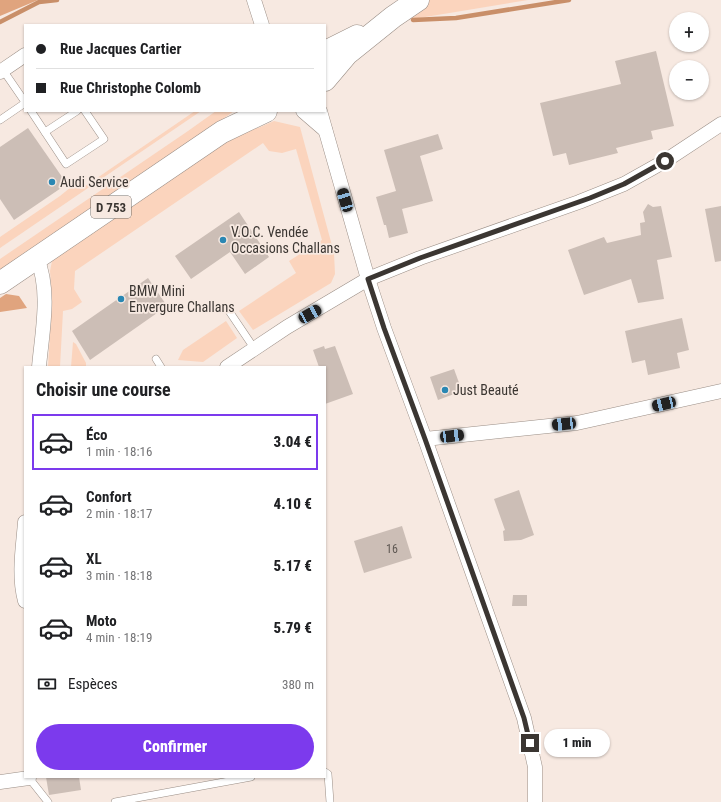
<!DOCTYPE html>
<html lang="fr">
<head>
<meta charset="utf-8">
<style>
  :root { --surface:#fff; --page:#f2f2f2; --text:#202124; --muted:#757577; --line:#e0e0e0; --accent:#7c3aed }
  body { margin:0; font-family:"Roboto Condensed",sans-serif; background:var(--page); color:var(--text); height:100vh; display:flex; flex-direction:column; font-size:15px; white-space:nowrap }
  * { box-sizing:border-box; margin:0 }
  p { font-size:13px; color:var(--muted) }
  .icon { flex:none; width:22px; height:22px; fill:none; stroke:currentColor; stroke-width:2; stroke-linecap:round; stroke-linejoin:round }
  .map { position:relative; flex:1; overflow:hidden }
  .sheet { position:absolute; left:24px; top:366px; width:302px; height:412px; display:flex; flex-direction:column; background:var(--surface); border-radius:0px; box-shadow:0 1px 3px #0004 }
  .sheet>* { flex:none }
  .hud { position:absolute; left:24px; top:24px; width:302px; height:88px; border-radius:0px; box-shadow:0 1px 3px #0004; display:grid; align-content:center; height:88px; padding:0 12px; background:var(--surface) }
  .controls { position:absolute; left:669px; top:12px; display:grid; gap:8px }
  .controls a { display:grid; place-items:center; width:40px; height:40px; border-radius:50%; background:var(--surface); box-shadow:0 1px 3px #0004; font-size:20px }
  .end { position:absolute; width:18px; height:18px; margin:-9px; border:5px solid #3b3632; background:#fff; box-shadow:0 0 0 2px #fff }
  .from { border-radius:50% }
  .bubble { position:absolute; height:28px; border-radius:14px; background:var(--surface); box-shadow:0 1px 3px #0004; font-size:13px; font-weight:800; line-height:28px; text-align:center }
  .car { position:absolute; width:12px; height:24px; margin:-12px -6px; border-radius:5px; box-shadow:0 0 3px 1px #0007; background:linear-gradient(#222 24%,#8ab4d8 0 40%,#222 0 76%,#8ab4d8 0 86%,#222 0) }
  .hud b { display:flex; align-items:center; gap:14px; height:38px; font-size:15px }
  .hud b+b { border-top:1px solid var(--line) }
  .hud i { width:10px; height:10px; background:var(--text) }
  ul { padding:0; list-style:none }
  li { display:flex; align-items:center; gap:12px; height:56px; margin:0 8px 6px; padding:0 4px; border:2px solid transparent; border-radius:0px }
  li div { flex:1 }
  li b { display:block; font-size:15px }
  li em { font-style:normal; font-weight:800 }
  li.current { border-color:var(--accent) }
  li>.icon { width:36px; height:36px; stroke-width:1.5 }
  h2 { padding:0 12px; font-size:18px; line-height:48px }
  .pay { display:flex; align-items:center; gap:10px; height:44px; padding:0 12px; font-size:15px }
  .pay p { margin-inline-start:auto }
  .action { display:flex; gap:8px; margin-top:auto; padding:8px 12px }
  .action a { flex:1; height:46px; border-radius:24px; background:var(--accent); color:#fff; font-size:16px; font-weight:800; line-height:46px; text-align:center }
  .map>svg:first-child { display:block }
</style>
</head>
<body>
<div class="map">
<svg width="721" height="802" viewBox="0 0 721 802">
  <rect width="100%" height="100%" fill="#f7e9e1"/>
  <g fill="#fbd4bd">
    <polygon points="427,0 528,0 401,21"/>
    <polygon points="195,111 201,111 0,248 0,237 60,196 76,183 81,189"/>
    <polygon points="216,111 234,111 180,150 0,273 0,259 188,131"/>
    <polygon points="274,121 300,127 334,253 335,274 331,283 253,330 239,311 296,273 289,261 322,240 296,149 282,153 269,151 263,143 75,271 74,289 82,302 72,309 63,311 60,367 48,367 52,299 50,271 53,256 242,129 258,128"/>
    <polygon points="226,321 237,338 203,362 178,360 183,350"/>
    <polygon points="73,342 76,344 86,363 86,367 71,367"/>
  </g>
  <g fill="#e0a47e">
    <polygon points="0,0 38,0 0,16"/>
    <polygon points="6,294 19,296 27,308 0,312 0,298"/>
  </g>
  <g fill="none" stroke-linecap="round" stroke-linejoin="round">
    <g stroke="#c98f69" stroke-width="4.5">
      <polyline points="413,20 456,18 569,0"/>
      <polyline points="0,22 39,2 57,0"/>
    </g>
  </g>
  <g fill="#ccbeb6">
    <polygon points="656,51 674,126 651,131 653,139 616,148 618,153 569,165 566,153 553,156 540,103 621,84 615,61"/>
    <polygon points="28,128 67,184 14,220 0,199 0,147"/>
    <polygon points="438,134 443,149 420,156 433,201 402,209 408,233 389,238 386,225 384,225 376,197 396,191 384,150"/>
    <polygon points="648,204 653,207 661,206 672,257 657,260 664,299 638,303 631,279 584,295 568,250 604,237 607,243 641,235 640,223 645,222 643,212"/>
    <polygon points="721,206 721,261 715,262 705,209"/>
    <polygon points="239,212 269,257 245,274 230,252 191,279 175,256"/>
    <polygon points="148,278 167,306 90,360 72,331"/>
    <polygon points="682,318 689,350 677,353 680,368 648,375 645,360 632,363 625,331"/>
    <polygon points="324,346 325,349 335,346 353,394 325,404 325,367 319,367 313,350"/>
    <polygon points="454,369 462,391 438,400 430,377"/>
    <polygon points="519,490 534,535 521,540 504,541 503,531 505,530 494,499"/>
    <polygon points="402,526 412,558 364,573 354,541"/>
    <polygon points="513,595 527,595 527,606 512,606"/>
    <polygon points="46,777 79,777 81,790 49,795"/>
  </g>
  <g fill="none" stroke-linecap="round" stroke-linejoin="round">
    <g stroke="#9a8e86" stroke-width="8">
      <g id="lane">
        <polyline points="3,70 25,102"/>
        <polyline points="31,111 66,164 104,139 85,111"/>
        <polyline points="0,120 25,103"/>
        <polyline points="45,132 77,111"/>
        <polyline points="229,311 254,348"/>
        <polyline points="156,359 161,367"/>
        <polyline points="325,772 328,774 330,802"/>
        <polyline points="29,778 48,802"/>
        <polyline points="115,802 251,777"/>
      </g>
    </g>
    <g stroke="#9a8e86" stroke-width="15">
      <g id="street">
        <polyline points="254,0 262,25"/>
        <polyline points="0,72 25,55"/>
        <polyline points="303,111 325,130"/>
        <polyline points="320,111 368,279 384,328 425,439 524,718 535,767 535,802"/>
        <path d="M37 258C51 292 42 332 39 367"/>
        <polyline points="227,367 287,327 368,279 420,258 579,202 624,184 665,161 721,124"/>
        <polyline points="425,439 577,423 721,391"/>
        <path d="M25 522C23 548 18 575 25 601"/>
        <polyline points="0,782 29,778"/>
      </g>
    </g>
    <g stroke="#9a8e86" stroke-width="23">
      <g id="primary">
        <polyline points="325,52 357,36"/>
        <polyline points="325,80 347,54 393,17 418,0"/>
        <polyline points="0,283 222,132 266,111"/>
      </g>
    </g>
    <use href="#lane" stroke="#fff" stroke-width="7"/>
    <use href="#street" stroke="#fff" stroke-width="14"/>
    <use href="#primary" stroke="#fff" stroke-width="22"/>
  </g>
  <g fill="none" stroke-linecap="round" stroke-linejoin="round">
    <polyline stroke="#3b3632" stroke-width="5" points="530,743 524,718 425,439 384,328 368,279 420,258 590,198 624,184 665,161"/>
  </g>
  <g fill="#2a87b3" stroke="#f7e9e1" stroke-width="1.5">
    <circle cx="52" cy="182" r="4"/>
    <circle cx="223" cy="240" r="4"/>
    <circle cx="121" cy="299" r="4"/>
    <circle cx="445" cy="390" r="4"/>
  </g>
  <g text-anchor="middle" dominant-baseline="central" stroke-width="3.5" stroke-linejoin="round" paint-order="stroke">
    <g font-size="12" fill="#5f5853">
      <text x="392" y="549">16</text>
    </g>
    <rect fill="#f7e9e1" stroke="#736c66" stroke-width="1" x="91" y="196" width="40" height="22" rx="3"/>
    <g font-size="13" font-weight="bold" fill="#3b3632">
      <text x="111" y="207">D 753</text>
    </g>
    <g font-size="14" fill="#3b3632" stroke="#f7e9e1" text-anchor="start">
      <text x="60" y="182">Audi Service</text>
      <text x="231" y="232">V.O.C. Vendée<tspan x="231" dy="16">Occasions Challans</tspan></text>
      <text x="129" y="291">BMW Mini<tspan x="129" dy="16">Envergure Challans</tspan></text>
      <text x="453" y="390">Just Beauté</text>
    </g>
  </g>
</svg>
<div class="controls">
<a>+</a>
<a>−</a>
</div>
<i class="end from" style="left:665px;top:161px"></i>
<i class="end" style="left:530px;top:743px"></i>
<div class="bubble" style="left:544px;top:729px;width:66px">1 min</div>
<i class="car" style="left:345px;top:200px;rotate:344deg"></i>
<i class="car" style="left:310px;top:314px;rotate:61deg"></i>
<i class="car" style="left:664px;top:404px;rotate:257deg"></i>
<i class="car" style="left:564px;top:424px;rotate:264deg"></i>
<i class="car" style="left:452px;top:436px;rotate:83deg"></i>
<div class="hud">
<b><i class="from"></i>Rue Jacques Cartier</b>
<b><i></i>Rue Christophe Colomb</b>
</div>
<section class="sheet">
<h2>Choisir une course</h2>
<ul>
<li class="current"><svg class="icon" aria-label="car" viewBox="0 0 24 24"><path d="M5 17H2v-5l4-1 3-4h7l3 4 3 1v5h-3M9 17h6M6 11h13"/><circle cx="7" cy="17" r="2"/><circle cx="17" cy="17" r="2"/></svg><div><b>Éco</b><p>1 min · 18:16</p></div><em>3.04 €</em></li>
<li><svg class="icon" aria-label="car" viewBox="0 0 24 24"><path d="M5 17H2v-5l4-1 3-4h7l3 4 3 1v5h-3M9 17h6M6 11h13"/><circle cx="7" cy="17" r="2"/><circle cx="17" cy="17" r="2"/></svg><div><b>Confort</b><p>2 min · 18:17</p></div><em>4.10 €</em></li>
<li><svg class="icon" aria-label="car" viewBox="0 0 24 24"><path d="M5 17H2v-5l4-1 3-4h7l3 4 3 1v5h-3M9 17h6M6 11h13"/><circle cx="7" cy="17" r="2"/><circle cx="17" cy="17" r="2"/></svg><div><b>XL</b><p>3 min · 18:18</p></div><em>5.17 €</em></li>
<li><svg class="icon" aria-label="car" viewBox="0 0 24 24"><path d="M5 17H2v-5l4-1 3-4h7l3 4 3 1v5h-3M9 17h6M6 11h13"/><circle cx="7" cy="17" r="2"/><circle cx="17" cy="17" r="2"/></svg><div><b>Moto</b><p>4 min · 18:19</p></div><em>5.79 €</em></li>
</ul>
<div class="pay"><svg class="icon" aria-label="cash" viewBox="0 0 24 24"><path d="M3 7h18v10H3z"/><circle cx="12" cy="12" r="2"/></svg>Espèces<p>380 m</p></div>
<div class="action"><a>Confirmer</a></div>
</section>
</div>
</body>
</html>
